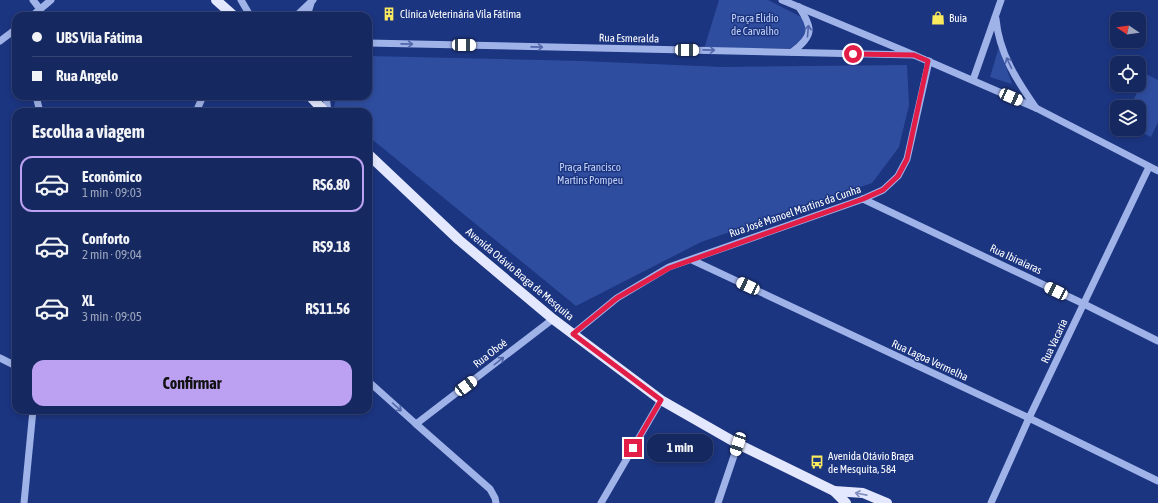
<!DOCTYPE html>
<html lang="pt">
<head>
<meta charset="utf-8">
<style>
  :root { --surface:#152860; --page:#223469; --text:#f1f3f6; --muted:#9da6bd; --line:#344475; --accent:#bca0f2 }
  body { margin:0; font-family:"Asap Condensed",sans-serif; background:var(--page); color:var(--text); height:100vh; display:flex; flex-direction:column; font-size:15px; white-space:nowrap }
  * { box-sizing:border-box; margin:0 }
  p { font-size:13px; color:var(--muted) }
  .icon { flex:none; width:22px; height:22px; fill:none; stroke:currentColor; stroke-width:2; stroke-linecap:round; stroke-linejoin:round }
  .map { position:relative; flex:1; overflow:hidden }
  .panel { position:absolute; left:12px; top:108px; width:360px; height:306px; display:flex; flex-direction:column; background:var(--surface); border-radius:12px; box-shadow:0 2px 6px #0003,0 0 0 1px var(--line) }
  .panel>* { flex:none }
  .banner { position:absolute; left:12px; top:12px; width:360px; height:88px; border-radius:12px; box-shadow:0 2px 6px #0003,0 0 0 1px var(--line); display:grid; align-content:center; height:88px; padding:0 20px; background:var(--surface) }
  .needle { width:26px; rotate:283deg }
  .tools { position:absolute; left:1110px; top:12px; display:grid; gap:8px }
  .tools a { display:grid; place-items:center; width:36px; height:36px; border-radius:8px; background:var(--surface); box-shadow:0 2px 6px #0003,0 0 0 1px var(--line); font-size:20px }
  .end { position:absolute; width:18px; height:18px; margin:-9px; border:5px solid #e11d48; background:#fff; box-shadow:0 0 0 2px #fff }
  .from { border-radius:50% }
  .bubble { position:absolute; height:28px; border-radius:12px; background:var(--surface); box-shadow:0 2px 6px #0003,0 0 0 1px var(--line); font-size:13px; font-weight:700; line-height:28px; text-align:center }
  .car { position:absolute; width:12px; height:24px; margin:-12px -6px; border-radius:5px; box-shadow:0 0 3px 1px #0007; background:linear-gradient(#fff 24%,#345 0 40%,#fff 0 76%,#345 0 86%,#fff 0) }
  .banner b { display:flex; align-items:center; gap:14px; height:38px; font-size:15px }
  .banner b+b { border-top:1px solid var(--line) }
  .banner i { width:10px; height:10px; background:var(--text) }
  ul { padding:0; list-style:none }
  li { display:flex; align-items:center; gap:12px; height:56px; margin:0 8px 6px; padding:0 12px; border:2px solid transparent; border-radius:12px }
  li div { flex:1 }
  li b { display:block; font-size:15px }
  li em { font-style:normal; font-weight:700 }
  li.selected { border-color:var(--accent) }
  li>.icon { width:36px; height:36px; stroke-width:1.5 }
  h2 { padding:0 20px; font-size:18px; line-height:48px }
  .action { display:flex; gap:8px; margin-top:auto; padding:8px 20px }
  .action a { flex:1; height:46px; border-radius:12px; background:var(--accent); color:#111; font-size:16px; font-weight:700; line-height:46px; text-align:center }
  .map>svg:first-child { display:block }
</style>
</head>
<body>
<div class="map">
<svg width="1158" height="503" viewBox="0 0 1158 503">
  <rect width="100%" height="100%" fill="#1c3580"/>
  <g fill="#2f4d9f">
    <polygon points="719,0 768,0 805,19 807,27 806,36 791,48 704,49"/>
    <polygon points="999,47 1012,84 990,77"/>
    <polygon points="368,56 582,61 722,67 907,65 909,105 899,147 872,183 701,242 576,306 368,136 368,112 338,112 334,108 336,96 368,96"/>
    <polygon points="1146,74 1158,80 1158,122 1151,137 1135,129 1139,129 1139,107 1130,107"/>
  </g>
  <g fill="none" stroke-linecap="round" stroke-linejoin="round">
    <g stroke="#a0b3e9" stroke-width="7">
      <polyline points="33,0 40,9"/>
      <polyline points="241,0 248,12 248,16"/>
      <polyline points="782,0 914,55 1036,108 1158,171"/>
      <polyline points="32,16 51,0"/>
      <polyline points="296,16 313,0"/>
      <polyline points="307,16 311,3"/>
      <path d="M996 19C999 53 1017 81 1036 108"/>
      <polyline points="0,41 16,29"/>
      <polyline points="368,43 914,55"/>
      <path d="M792 52C814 36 813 28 799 7"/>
      <polyline points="973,80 1001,0"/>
      <polyline points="36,96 40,112"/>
      <polyline points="326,96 328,112"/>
      <polyline points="196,112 203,96"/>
      <polyline points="863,199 1084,304 1158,341"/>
      <polyline points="692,260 1029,418 1158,481"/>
      <polyline points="573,334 617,298 669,267 863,199 883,190 898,176 907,159 929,61"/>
      <polyline points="0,358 16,366"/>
      <polyline points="368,381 416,424 553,319"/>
      <polyline points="416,424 490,489 495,498 496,503"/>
      <polyline points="24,503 33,410"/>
      <polyline points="601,503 661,400"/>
      <polyline points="718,503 738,444"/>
      <polyline points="991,503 1029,418 1149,167"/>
    </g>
    <g stroke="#e3e8fe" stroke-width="10">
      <polyline points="216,0 234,16"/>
      <polyline points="310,96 325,112"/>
      <polyline points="368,154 459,240 553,319 661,400 738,444 834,491 846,503"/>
      <polyline points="834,491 863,493 887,503"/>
    </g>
  </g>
  <defs><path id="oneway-shaft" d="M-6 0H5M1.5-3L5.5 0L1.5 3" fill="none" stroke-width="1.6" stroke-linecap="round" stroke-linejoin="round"/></defs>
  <g stroke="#5167aa">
    <use href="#oneway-shaft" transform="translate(808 31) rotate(-85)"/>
    <use href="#oneway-shaft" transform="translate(407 44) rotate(1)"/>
    <use href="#oneway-shaft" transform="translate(537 47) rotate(1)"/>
    <use href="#oneway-shaft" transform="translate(709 50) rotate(1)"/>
    <use href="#oneway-shaft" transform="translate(1009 63) rotate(-116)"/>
    <use href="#oneway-shaft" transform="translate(499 361) rotate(-38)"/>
    <use href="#oneway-shaft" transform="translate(397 407) rotate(42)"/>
  </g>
  <use stroke="#808ebf" href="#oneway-shaft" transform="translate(861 494) rotate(-169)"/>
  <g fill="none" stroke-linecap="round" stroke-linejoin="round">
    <polyline stroke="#e11d48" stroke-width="5" points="633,448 661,400 573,334 617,298 669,268 863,199 883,190 898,176 907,159 928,61 914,55 853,54"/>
  </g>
  <defs>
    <g id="building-bare" transform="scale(1.08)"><path d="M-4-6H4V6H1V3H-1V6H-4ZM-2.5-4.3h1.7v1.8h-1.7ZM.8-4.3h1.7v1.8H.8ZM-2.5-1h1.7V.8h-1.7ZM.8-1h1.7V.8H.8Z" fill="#faea5d" stroke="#1c3580" stroke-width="2.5" paint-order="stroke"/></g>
    <g id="shop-bare" transform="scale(1.08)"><path d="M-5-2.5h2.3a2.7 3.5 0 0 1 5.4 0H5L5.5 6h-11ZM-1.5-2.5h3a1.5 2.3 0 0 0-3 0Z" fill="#faea5d" stroke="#1c3580" stroke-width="2.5" paint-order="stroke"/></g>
    <g id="bus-bare" transform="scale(1.08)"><path d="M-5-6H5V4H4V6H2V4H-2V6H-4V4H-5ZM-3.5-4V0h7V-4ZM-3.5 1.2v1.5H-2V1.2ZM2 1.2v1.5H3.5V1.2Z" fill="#faea5d" stroke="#1c3580" stroke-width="2.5" paint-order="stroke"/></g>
  </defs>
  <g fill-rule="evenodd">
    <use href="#building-bare" x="389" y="14"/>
    <use href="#shop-bare" x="938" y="18"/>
    <use href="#bus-bare" x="817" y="462"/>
  </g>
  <g text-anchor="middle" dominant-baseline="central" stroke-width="3" stroke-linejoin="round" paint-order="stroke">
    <g font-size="11" fill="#fff" stroke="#1c3580" text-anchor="start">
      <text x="400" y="14">Clínica Veterinária Vila Fátima</text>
      <text x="949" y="18">Buia</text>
      <text x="828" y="456">Avenida Otávio Braga<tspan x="828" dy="13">de Mesquita, 584</tspan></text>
    </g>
    <g font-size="11" fill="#c4d2f7" stroke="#1c3580">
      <text x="755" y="18">Praça Elídio<tspan x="755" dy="13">de Carvalho</tspan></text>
      <text x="590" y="167">Praça Francisco<tspan x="590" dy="13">Martins Pompeu</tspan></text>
    </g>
    <g font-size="11" fill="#fff" stroke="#1c3580">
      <text transform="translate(629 38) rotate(1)">Rua Esmeralda</text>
      <text transform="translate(795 211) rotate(-19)">Rua José Manoel Martins da Cunha</text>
      <text transform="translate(1016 259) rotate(25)">Rua Ibiraiaras</text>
      <text transform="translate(520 274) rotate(40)">Avenida Otávio Braga de Mesquita</text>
      <text transform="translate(1054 341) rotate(-65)">Rua Vacaria</text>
      <text transform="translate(490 353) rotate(-38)">Rua Oboé</text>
      <text transform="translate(930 360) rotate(25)">Rua Lagoa Vermelha</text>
    </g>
  </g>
</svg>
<div class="tools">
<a><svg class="needle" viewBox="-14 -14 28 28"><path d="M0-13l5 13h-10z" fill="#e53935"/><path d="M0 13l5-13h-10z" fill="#9da6bd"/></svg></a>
<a><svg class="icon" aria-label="locate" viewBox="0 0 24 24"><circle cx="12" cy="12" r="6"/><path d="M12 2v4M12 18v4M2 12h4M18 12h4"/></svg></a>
<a><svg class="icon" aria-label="layers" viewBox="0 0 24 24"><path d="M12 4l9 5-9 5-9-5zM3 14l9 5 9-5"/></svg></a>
</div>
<i class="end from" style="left:853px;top:54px"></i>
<i class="end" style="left:633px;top:448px"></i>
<div class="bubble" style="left:647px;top:434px;width:66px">1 min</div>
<i class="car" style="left:464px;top:45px;rotate:91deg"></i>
<i class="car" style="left:687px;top:50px;rotate:91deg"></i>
<i class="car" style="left:1011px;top:97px;rotate:114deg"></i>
<i class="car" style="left:748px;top:286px;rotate:295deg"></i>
<i class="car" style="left:1056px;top:291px;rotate:296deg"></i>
<i class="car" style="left:466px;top:386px;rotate:53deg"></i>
<i class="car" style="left:738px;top:444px;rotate:198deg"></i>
<div class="banner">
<b><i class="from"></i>UBS Vila Fátima</b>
<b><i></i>Rua Angelo</b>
</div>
<section class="panel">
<h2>Escolha a viagem</h2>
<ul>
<li class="selected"><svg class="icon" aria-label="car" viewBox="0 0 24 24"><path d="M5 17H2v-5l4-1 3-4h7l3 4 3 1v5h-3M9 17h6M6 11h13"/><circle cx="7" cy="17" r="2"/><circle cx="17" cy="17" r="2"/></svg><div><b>Econômico</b><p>1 min · 09:03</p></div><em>R$6.80</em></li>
<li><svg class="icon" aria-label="car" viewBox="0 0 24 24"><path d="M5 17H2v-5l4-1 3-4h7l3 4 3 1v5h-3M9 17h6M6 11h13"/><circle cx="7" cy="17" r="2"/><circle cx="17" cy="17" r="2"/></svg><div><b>Conforto</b><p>2 min · 09:04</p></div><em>R$9.18</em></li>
<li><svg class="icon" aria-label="car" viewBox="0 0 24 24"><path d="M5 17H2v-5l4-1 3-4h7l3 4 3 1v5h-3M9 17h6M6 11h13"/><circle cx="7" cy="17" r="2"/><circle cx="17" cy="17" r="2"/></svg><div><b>XL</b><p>3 min · 09:05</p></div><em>R$11.56</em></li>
</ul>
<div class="action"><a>Confirmar</a></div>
</section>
</div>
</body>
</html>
